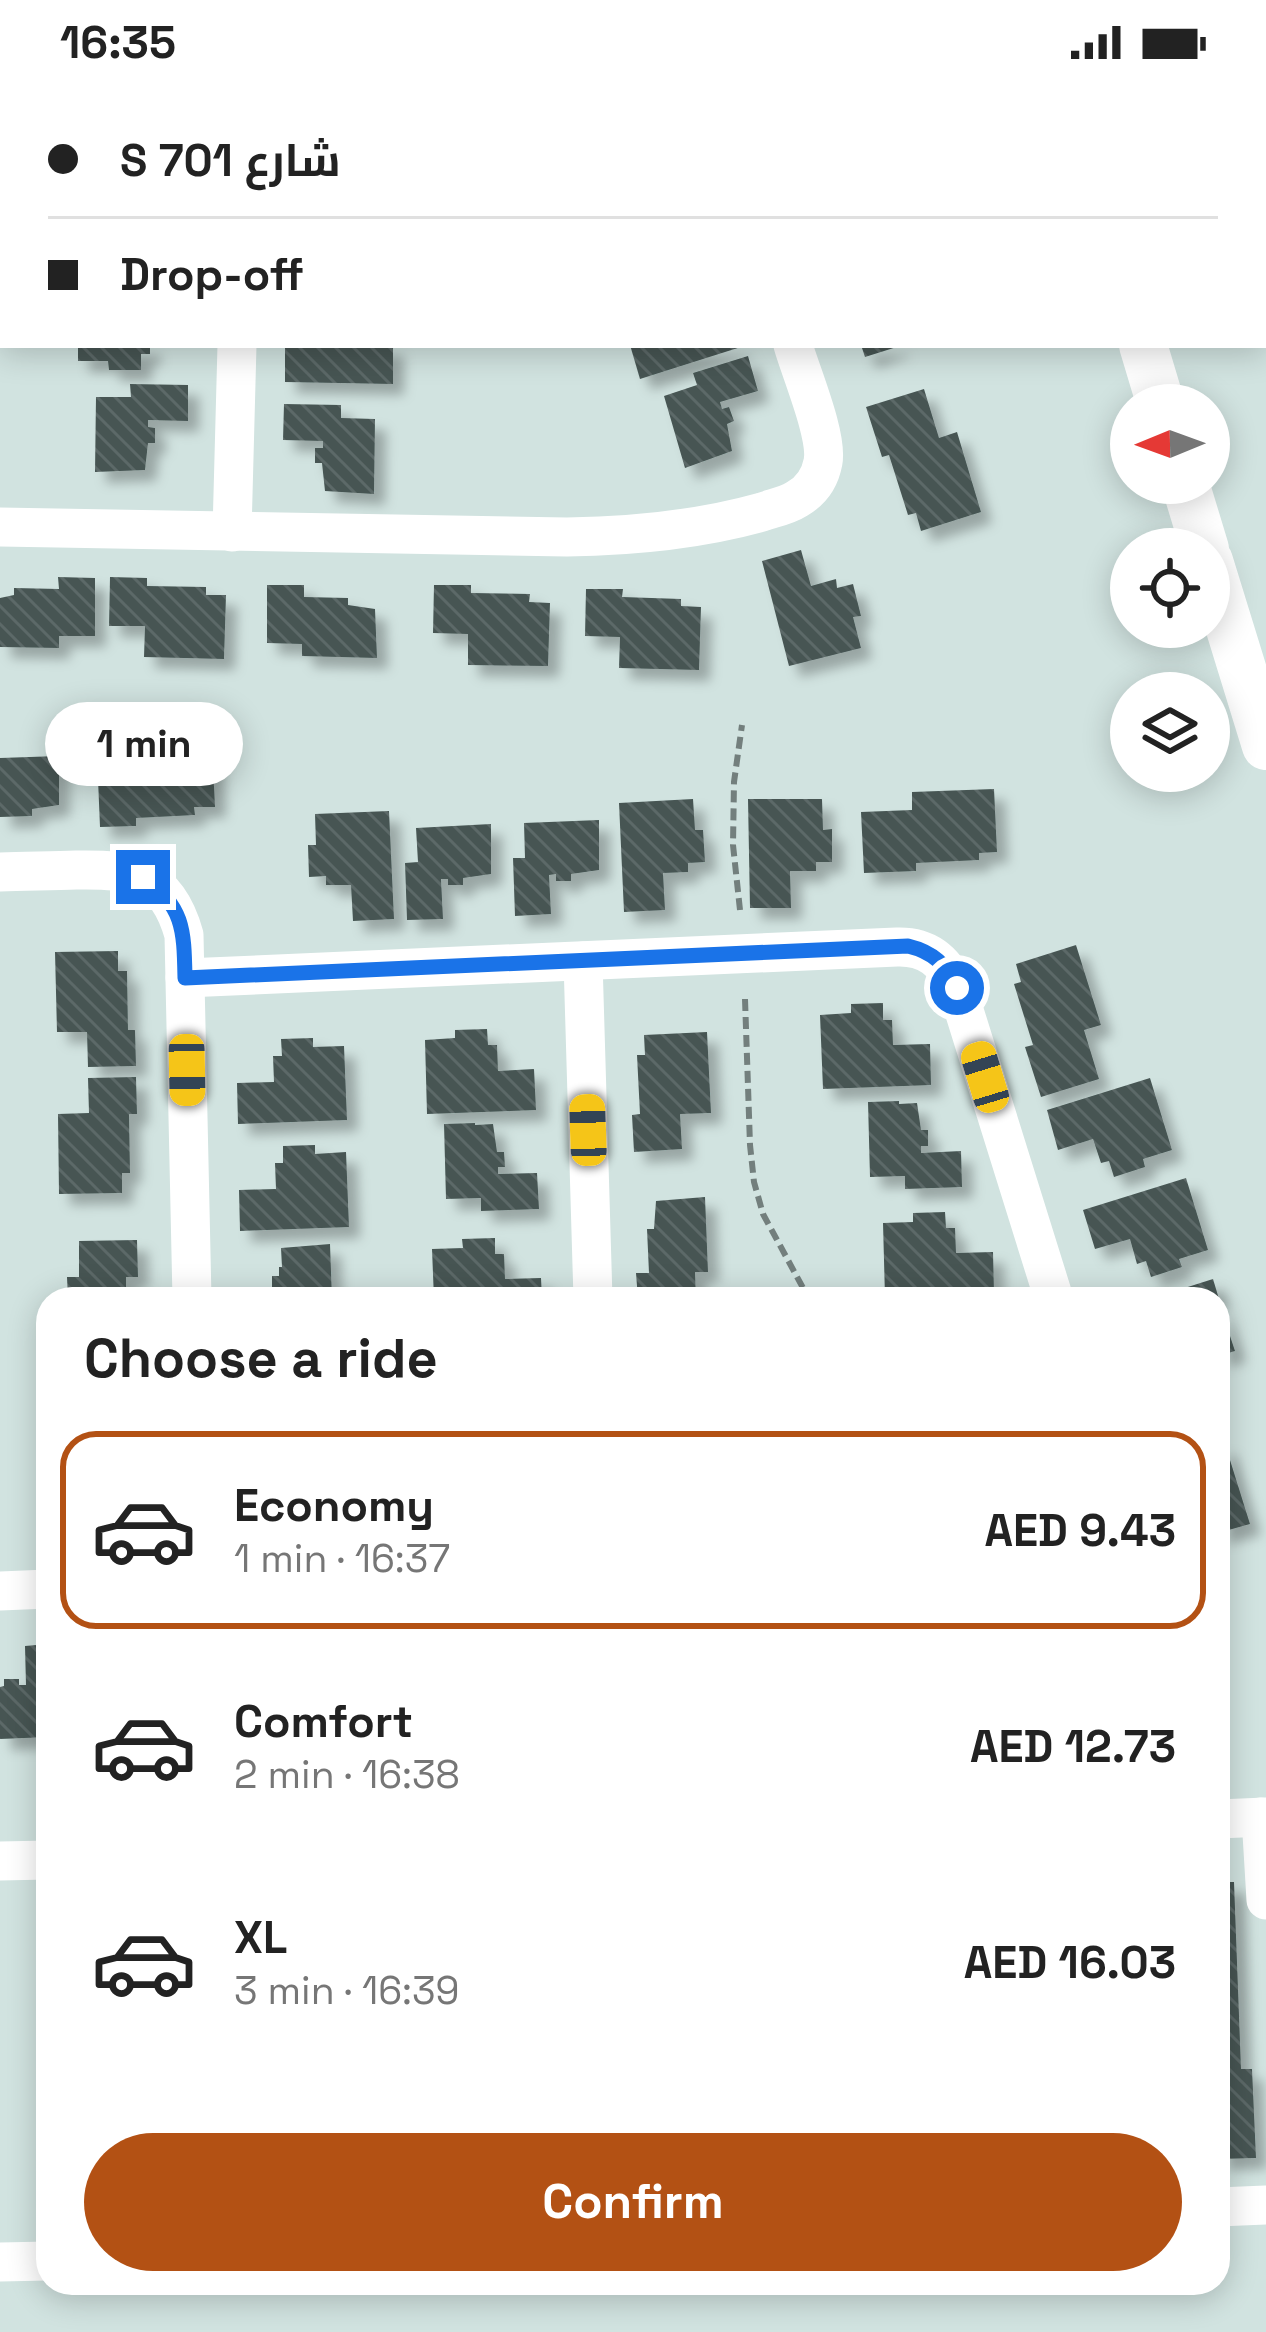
<!DOCTYPE html>
<html lang="en">
<head>
<meta charset="utf-8">
<style>
  :root { --surface:#fff; --page:#f6f6f6; --text:#222; --muted:#767676; --line:#e0e0e0; --accent:#b35114 }
  body { margin:0; font-family:"Space Grotesk",Cairo,sans-serif; background:var(--page); color:var(--text); height:100vh; display:flex; flex-direction:column; font-size:45px; white-space:nowrap }
  * { box-sizing:border-box; margin:0 }
  p { font-size:39px; color:var(--muted) }
  .icon { flex:none; width:66px; height:66px; fill:none; stroke:currentColor; stroke-width:2; stroke-linecap:round; stroke-linejoin:round }
  .map { position:relative; flex:1; overflow:hidden }
  .drawer { position:absolute; left:36px; top:1203px; width:1194px; height:1008px; display:flex; flex-direction:column; background:var(--surface); border-radius:36px; box-shadow:0 6px 30px #0003 }
  .drawer>* { flex:none }
  .guide { position:absolute; left:0px; top:0px; width:1266px; height:264px; box-shadow:0 6px 30px #0003; display:grid; align-content:center; height:264px; padding:0 48px; background:var(--surface) }
  .needle { width:78px; rotate:269deg }
  .buttons { position:absolute; left:1110px; top:300px; display:grid; gap:24px }
  .buttons a { display:grid; place-items:center; width:120px; height:120px; border-radius:50%; background:var(--surface); box-shadow:0 6px 30px #0003; font-size:60px }
  .end { position:absolute; width:54px; height:54px; margin:-27px; border:15px solid #1a73e8; background:#fff; box-shadow:0 0 0 6px #fff }
  .from { border-radius:50% }
  .bubble { position:absolute; height:84px; border-radius:42px; background:var(--surface); box-shadow:0 6px 30px #0003; font-size:39px; font-weight:800; line-height:84px; text-align:center }
  .car { position:absolute; width:36px; height:72px; margin:-36px -18px; border-radius:15px; box-shadow:0 0 9px 3px #0007; background:linear-gradient(#f5c518 24%,#345 0 40%,#f5c518 0 76%,#345 0 86%,#f5c518 0) }
  .guide b { display:flex; align-items:center; gap:42px; height:114px; font-size:45px }
  .guide b+b { border-top:3px solid var(--line) }
  .guide i { width:30px; height:30px; background:var(--text) }
  ul { padding:0; list-style:none }
  li { display:flex; align-items:center; gap:36px; height:198px; margin:0 24px 18px; padding:0 24px; border:6px solid transparent; border-radius:36px }
  li div { flex:1 }
  li b { display:block; font-size:45px }
  li em { font-style:normal; font-weight:800 }
  li.current { border-color:var(--accent) }
  li>.icon { width:108px; height:108px; stroke-width:1.5 }
  h2 { padding:0 48px; font-size:54px; line-height:144px }
  .primary-button { display:flex; gap:24px; margin-top:auto; padding:24px 48px }
  .primary-button a { flex:1; height:138px; border-radius:72px; background:var(--accent); color:#fff; font-size:48px; font-weight:800; line-height:138px; text-align:center }
  .status { display:flex; justify-content:space-between; align-items:center; height:84px; padding:0 60px; background:var(--surface); direction:ltr }
  .status svg { height:33px; fill:currentColor }
  .map>svg:first-child { display:block }
</style>
</head>
<body>
<div class="status"><b>16:35</b><svg viewBox="0 0 49 12"><path d="M0 12V9h3v3zM5 12V6h3v6zM10 12V3h3v9zM15 12V0h3v12zM26 1h20v11H26zM47 4h2v5h-2z"/></svg></div>
<div class="map">
<svg width="1266" height="2248" viewBox="0 0 1266 2248">
  <defs>
    <pattern id="building-back-hatch" width="6" height="6" patternUnits="userSpaceOnUse" patternTransform="scale(3)"><rect width="6" height="6" fill="#465553"/><path d="M-1 5l2 2M0 0l6 6M5-1l2 2" fill="none" stroke="#5c6967"/></pattern>
    <filter id="shadow"><feDropShadow dx="11" dy="11" stdDeviation="6" flood-color="#0004"/></filter>
  </defs>
  <rect width="100%" height="100%" fill="#d1e3e0"/>
  <g fill="url(#building-back-hatch)" filter="url(#shadow)">
    <polygon points="78,261 150,261 150,270 141,270 141,286 109,286 108,277 78,277"/>
    <polygon points="285,261 393,261 393,300 285,298"/>
    <polygon points="630,261 744,261 744,262 640,295"/>
    <polygon points="861,261 900,261 900,262 865,273"/>
    <polygon points="748,272 758,307 720,318 722,325 729,323 734,337 727,340 732,367 685,384 664,312 697,301 693,289"/>
    <polygon points="130,300 188,301 188,337 148,336 148,343 155,344 155,359 148,359 145,386 95,388 96,313 131,313"/>
    <polygon points="924,305 939,354 957,348 981,428 921,447 916,429 908,431 889,371 882,373 866,323"/>
    <polygon points="284,320 341,321 341,334 375,335 374,410 325,407 322,379 315,379 315,364 323,364 323,357 283,356"/>
    <polygon points="801,466 811,502 836,495 837,504 853,500 861,532 853,533 861,564 789,582 762,477"/>
    <polygon points="58,493 95,494 95,552 59,552 59,564 0,563 0,514 14,511 14,504 59,505"/>
    <polygon points="110,493 147,494 147,502 206,503 206,511 226,511 224,575 144,573 145,542 109,542"/>
    <polygon points="267,501 304,501 304,513 348,514 348,521 375,525 377,574 302,572 302,560 267,559"/>
    <polygon points="434,501 471,501 471,509 530,510 529,518 550,519 548,582 468,581 468,550 433,549"/>
    <polygon points="586,505 623,505 622,513 681,515 681,522 701,523 699,586 619,584 620,553 585,552"/>
    <polygon points="212,659 215,723 194,723 195,731 136,734 136,742 100,743 98,695 133,693 132,662"/>
    <polygon points="59,672 59,721 32,725 32,732 0,733 0,674"/>
    <polygon points="994,705 997,768 979,769 979,776 916,779 916,787 864,789 861,728 912,726 912,708"/>
    <polygon points="693,715 695,746 703,746 705,778 688,779 688,788 663,789 665,826 624,828 619,719"/>
    <polygon points="748,715 822,715 823,746 832,745 832,778 816,778 816,787 790,787 791,824 750,824"/>
    <polygon points="389,727 394,835 353,837 351,801 326,801 326,792 309,793 308,761 316,761 315,730"/>
    <polygon points="599,736 599,786 571,790 571,797 556,797 556,790 549,791 551,830 515,832 513,774 525,774 524,739"/>
    <polygon points="491,740 491,790 463,794 463,801 448,801 448,795 441,795 443,835 407,836 405,779 418,778 416,744"/>
    <polygon points="1076,861 1101,941 1084,946 1099,995 1041,1013 1025,963 1033,961 1014,900 1021,898 1016,880"/>
    <polygon points="118,867 118,887 127,887 128,946 135,946 136,982 88,983 87,948 57,948 55,868"/>
    <polygon points="883,919 883,936 892,936 893,961 930,960 931,1001 823,1005 820,931 851,929 851,920"/>
    <polygon points="487,945 488,961 497,961 498,987 534,985 536,1026 427,1030 425,956 455,954 455,946"/>
    <polygon points="707,948 711,1029 680,1030 682,1065 634,1068 632,1031 640,1030 637,971 645,971 644,951"/>
    <polygon points="313,954 313,963 344,962 347,1036 238,1040 237,999 274,998 273,972 282,972 281,955"/>
    <polygon points="136,993 137,1030 129,1030 130,1089 122,1089 122,1109 59,1110 58,1030 89,1029 88,994"/>
    <polygon points="1150,994 1172,1066 1143,1075 1145,1083 1114,1093 1109,1077 1101,1079 1093,1055 1058,1066 1047,1026"/>
    <polygon points="899,1017 899,1020 917,1019 921,1046 928,1046 928,1062 921,1062 921,1069 961,1067 962,1103 905,1105 905,1092 870,1093 868,1018"/>
    <polygon points="475,1039 475,1041 493,1040 497,1068 504,1068 505,1083 498,1083 498,1090 537,1089 539,1125 481,1127 481,1114 446,1115 444,1040"/>
    <polygon points="315,1061 315,1070 346,1068 349,1143 240,1147 239,1106 276,1105 275,1079 283,1079 283,1062"/>
    <polygon points="1186,1094 1208,1166 1179,1175 1182,1183 1151,1193 1146,1177 1137,1180 1130,1155 1095,1165 1083,1126"/>
    <polygon points="705,1113 708,1188 695,1188 696,1215 638,1215 636,1189 649,1189 647,1145 654,1145 656,1117"/>
    <polygon points="945,1128 946,1144 955,1144 956,1169 993,1168 994,1209 885,1213 883,1139 913,1138 913,1129"/>
    <polygon points="495,1154 495,1170 504,1170 505,1195 541,1194 542,1215 434,1215 432,1165 463,1164 462,1155"/>
    <polygon points="137,1156 138,1193 126,1193 126,1215 68,1215 67,1193 79,1193 79,1157"/>
    <polygon points="330,1160 332,1215 280,1215 279,1207 272,1207 272,1192 279,1192 279,1183 282,1183 281,1164"/>
    <polygon points="1213,1195 1219,1215 1153,1215 1153,1214"/>
    <polygon points="1218,1216 1235,1267 1218,1272"/>
    <polygon points="1225,1360 1250,1440 1218,1449 1218,1362"/>
    <polygon points="48,1560 48,1653 0,1655 0,1603 4,1602 4,1595 19,1595 19,1601 26,1601 25,1562"/>
    <polygon points="1218,1798 1234,1798 1241,1985 1252,1985 1256,2074 1218,2075"/>
  </g>
  <g fill="none" stroke-linecap="round" stroke-linejoin="round">
    <g stroke="#737f7d" stroke-width="6" stroke-dasharray="12 6" stroke-linecap="butt">
      <polyline points="740,826 733,761 734,698 742,641"/>
      <polyline points="745,915 750,1061 754,1098 763,1130 809,1215"/>
    </g>
    <g stroke="#fff" stroke-width="39">
      <polyline points="711,0 712,3"/>
      <polyline points="0,39 3,39"/>
      <path d="M0 443 567 453C633 452 698 446 762 428 773 424 786 422 797 415 811 407 820 394 823 378 828 352 801 289 793 261"/>
      <polyline points="232,448 237,261"/>
      <path d="M0 788C25 787 51 787 76 786 134 785 167 790 184 851L192 1215"/>
      <polyline points="583,877 593,1215"/>
      <path d="M185 894 897 863C927 862 945 877 957 904L1054 1215"/>
      <polyline points="0,1507 48,1505"/>
      <polyline points="1261,1733 1266,1816"/>
      <polyline points="1218,1735 1266,1733"/>
      <polyline points="0,1777 48,1776"/>
      <polyline points="1218,2123 1266,2121"/>
      <polyline points="0,2178 48,2177"/>
    </g>
    <g stroke="#fff" stroke-width="48">
      <polyline points="1063,0 1064,3"/>
      <polyline points="1143,261 1161,321"/>
      <polyline points="1185,399 1205,465"/>
      <polyline points="1209,477 1266,662"/>
    </g>
  </g>
  <g fill="none" stroke-linecap="round" stroke-linejoin="round">
    <path stroke="#1a73e8" stroke-width="15" d="M143 793C184 822 184 846 185 894L908 862C933 868 947 881 957 904"/>
  </g>
</svg>
<div class="buttons">
<a><svg class="needle" viewBox="-14 -14 28 28"><path d="M0-13l5 13h-10z" fill="#e53935"/><path d="M0 13l5-13h-10z" fill="#767676"/></svg></a>
<a><svg class="icon" aria-label="locate" viewBox="0 0 24 24"><circle cx="12" cy="12" r="6"/><path d="M12 2v4M12 18v4M2 12h4M18 12h4"/></svg></a>
<a><svg class="icon" aria-label="layers" viewBox="0 0 24 24"><path d="M12 4l9 5-9 5-9-5zM3 14l9 5 9-5"/></svg></a>
</div>
<i class="end from" style="left:957px;top:904px"></i>
<i class="end" style="left:143px;top:793px"></i>
<div class="bubble" style="left:45px;top:618px;width:198px">1 min</div>
<i class="car" style="left:187px;top:986px;rotate:179deg"></i>
<i class="car" style="left:985px;top:993px;rotate:343deg"></i>
<i class="car" style="left:588px;top:1046px;rotate:358deg"></i>
<div class="guide">
<b><i class="from"></i>S 701 شارع</b>
<b><i></i>Drop-off</b>
</div>
<section class="drawer">
<h2>Choose a ride</h2>
<ul>
<li class="current"><svg class="icon" aria-label="car" viewBox="0 0 24 24"><path d="M5 17H2v-5l4-1 3-4h7l3 4 3 1v5h-3M9 17h6M6 11h13"/><circle cx="7" cy="17" r="2"/><circle cx="17" cy="17" r="2"/></svg><div><b>Economy</b><p>1 min · 16:37</p></div><em>AED 9.43</em></li>
<li><svg class="icon" aria-label="car" viewBox="0 0 24 24"><path d="M5 17H2v-5l4-1 3-4h7l3 4 3 1v5h-3M9 17h6M6 11h13"/><circle cx="7" cy="17" r="2"/><circle cx="17" cy="17" r="2"/></svg><div><b>Comfort</b><p>2 min · 16:38</p></div><em>AED 12.73</em></li>
<li><svg class="icon" aria-label="car" viewBox="0 0 24 24"><path d="M5 17H2v-5l4-1 3-4h7l3 4 3 1v5h-3M9 17h6M6 11h13"/><circle cx="7" cy="17" r="2"/><circle cx="17" cy="17" r="2"/></svg><div><b>XL</b><p>3 min · 16:39</p></div><em>AED 16.03</em></li>
</ul>
<div class="primary-button"><a>Confirm</a></div>
</section>
</div>
</body>
</html>
